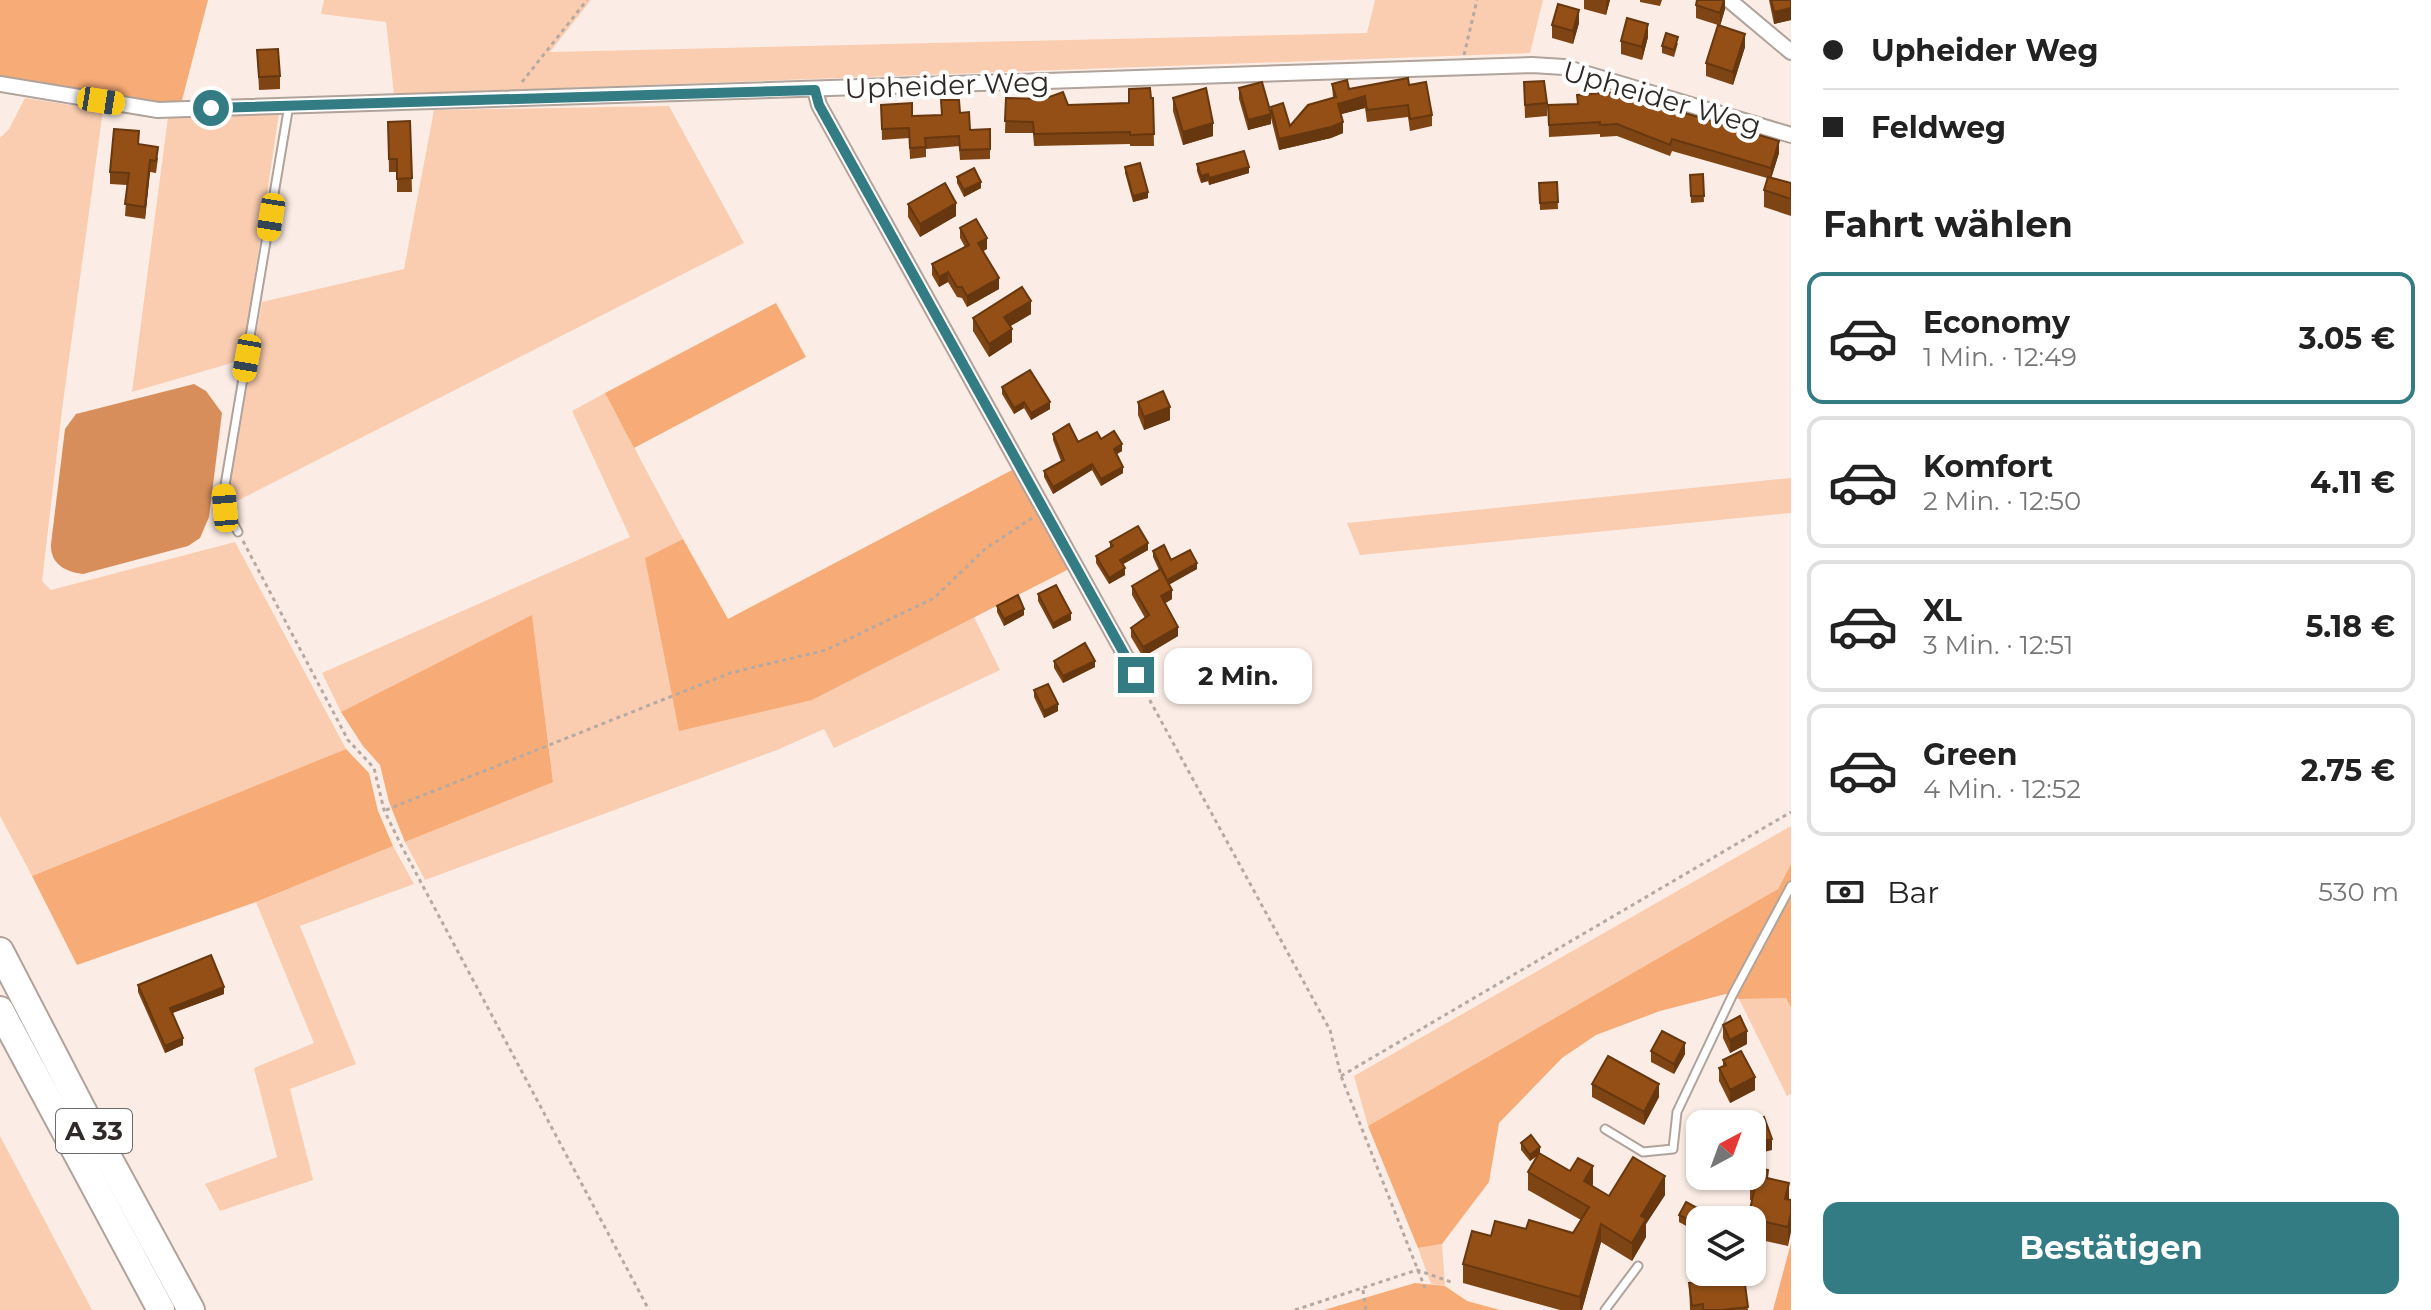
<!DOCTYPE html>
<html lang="de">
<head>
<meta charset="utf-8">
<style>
  :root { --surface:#fff; --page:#f2f2f2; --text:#222; --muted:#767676; --line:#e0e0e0; --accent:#347c84 }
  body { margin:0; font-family:Montserrat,sans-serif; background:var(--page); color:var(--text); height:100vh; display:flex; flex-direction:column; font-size:30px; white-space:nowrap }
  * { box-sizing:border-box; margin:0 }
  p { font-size:26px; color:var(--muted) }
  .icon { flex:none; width:44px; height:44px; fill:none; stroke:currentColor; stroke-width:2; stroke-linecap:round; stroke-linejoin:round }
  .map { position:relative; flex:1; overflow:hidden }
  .side { display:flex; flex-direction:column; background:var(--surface); width:640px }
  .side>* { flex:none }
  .hud { display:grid; align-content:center; height:176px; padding:0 32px; background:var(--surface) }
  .needle { width:52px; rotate:41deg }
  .fabs { position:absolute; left:1686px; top:1110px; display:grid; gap:16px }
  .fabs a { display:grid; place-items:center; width:80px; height:80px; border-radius:16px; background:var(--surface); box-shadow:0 2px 6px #0004; font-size:40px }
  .end { position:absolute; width:36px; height:36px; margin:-18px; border:10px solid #347c84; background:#fff; box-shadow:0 0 0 4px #fff }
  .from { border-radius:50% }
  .bubble { position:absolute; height:56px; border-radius:16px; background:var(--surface); box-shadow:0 2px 6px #0004; font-size:26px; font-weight:700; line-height:56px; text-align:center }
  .car { position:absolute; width:24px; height:48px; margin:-24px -12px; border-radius:10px; box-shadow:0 0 6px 2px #0007; background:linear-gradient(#f5c518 24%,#345 0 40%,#f5c518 0 76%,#345 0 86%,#f5c518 0) }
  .hud b { display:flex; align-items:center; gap:28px; height:76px; font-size:30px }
  .hud b+b { border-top:2px solid var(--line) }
  .hud i { width:20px; height:20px; background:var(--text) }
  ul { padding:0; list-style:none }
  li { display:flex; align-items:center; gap:24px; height:132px; margin:0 16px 12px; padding:0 16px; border:4px solid var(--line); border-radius:16px }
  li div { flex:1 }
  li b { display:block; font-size:30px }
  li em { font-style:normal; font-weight:700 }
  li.active { border-color:var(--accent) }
  li>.icon { width:72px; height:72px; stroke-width:1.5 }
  h2 { padding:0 32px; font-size:36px; line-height:96px }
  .pay { display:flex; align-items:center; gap:20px; height:88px; padding:0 32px; font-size:30px }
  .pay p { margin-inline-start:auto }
  .primary-button { display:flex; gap:16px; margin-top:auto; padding:16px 32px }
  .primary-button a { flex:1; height:92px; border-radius:16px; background:var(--accent); color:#fff; font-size:32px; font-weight:700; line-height:92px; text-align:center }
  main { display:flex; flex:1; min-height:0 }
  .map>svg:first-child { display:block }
</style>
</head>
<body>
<main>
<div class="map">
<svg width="1791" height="1310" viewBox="0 0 1791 1310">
  <rect width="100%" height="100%" fill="#fbede5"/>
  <g fill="#facdb0">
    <polygon points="324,0 591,0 550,52 1367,33 1375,0 1543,0 1530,53 394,94 386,22 321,14"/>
    <polygon points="25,98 103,110 62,410 42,581 51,590 235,542 346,749 32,876 0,816 0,138 9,129"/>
    <polygon points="669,106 744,243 231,504 228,494 262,302 404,269 434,110"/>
    <polygon points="279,113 242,360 132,392 168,117"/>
    <polygon points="605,393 683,539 645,558 812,700 974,617 1000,670 834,748 824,729 777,750 425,880 405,842 553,781 532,616 341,712 322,673 630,537 572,411"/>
    <polygon points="1791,478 1791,513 1360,555 1347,523"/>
    <polygon points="1791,826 1791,864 1778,889 1368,1126 1354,1076"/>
    <polygon points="393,846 414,884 300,926 356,1064 290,1089 313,1180 220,1211 205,1184 277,1157 254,1068 314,1043 256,902"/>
    <polygon points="1786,998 1791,1008 1791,1094 1787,1096 1739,999"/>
    <polygon points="0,1136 92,1310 0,1310"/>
    <polygon points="1442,1244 1445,1286 1431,1284 1418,1248"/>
  </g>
  <g fill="#f7ab76">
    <polygon points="0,0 208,0 181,104 139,103 0,79"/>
    <polygon points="776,303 806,357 634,448 605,393"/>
    <polygon points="1014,469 1069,569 812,700 679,731 645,558 683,539 728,619"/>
    <polygon points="532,615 553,782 405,842 389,802 380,765 363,746 341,712"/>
    <polygon points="346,749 369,773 378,811 393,846 256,902 77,965 32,876"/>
    <polygon points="1791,864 1791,1008 1786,998 1739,999 1726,994 1660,1011 1596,1035 1562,1058 1499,1123 1489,1182 1442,1244 1418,1248 1368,1126 1778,889"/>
    <polygon points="1791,1243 1791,1310 1773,1310"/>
    <polygon points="1415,1283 1445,1286 1467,1301 1500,1310 1324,1310"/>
  </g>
  <path fill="#d88e5a" d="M194 384 206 391 222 413 209 517 200 538 188 546 83 574C65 572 50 564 51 544L65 429 76 414Z"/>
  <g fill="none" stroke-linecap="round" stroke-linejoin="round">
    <g stroke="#b0a39b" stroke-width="11">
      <g id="lane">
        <polyline points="238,532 225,508 224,491 289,105"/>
        <polyline points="1605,1129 1643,1152 1673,1149 1677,1112 1733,994 1791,886"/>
        <polyline points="1605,1310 1638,1266"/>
      </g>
    </g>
    <g stroke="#b0a39b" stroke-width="18">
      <g id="street">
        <polyline points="1729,0 1791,52"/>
        <polyline points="0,84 158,110 1532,65 1564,67 1791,135"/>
        <polyline points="815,90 819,105 1136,675"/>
      </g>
    </g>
    <g stroke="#b0a39b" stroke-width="30">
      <g id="highway">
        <polyline points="0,951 84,1113 191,1310"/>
        <polyline points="0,1010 161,1310"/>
      </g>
    </g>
    <g stroke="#b5aaa3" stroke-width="3" stroke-dasharray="4 4" stroke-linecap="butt">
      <polyline points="1464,55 1477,0"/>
      <polyline points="522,82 587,0"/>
      <polyline points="243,541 348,740 374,768 384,810 401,845 649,1310"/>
      <polyline points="1142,686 1330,1030 1341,1076 1425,1288"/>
      <polyline points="386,810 730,673 826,650 934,598 985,549 1032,518"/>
      <polyline points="1341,1076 1791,812"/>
      <polyline points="1363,1290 1366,1310"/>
      <polyline points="1295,1310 1417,1270 1451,1282"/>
    </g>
    <use href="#lane" stroke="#fff" stroke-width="7"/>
    <use href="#street" stroke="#fff" stroke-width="14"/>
    <use href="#highway" stroke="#fff" stroke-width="26"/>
  </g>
  <g fill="#7e4413">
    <polygon points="1584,0 1610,0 1606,15 1584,9"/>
    <polygon points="1640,0 1662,0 1660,6 1640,2"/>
    <polygon points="1725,0 1725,9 1720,26 1745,47 1733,85 1706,76 1706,63 1718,25 1696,18 1696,5"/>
    <polygon points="1769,0 1791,0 1791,20 1774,24"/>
    <polygon points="1579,23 1573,44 1552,38 1552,25"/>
    <polygon points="1648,37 1642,60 1621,54 1621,41"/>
    <polygon points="1678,43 1674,57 1662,53 1662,46"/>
    <polygon points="257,50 280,76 280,89 259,90"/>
    <polygon points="1524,82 1547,103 1547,116 1525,118"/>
    <polygon points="1332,84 1349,89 1409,85 1432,115 1432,126 1410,131 1408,117 1367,122 1365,108 1341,114 1343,133 1331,138 1279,150 1271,118 1271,107 1290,126 1333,98"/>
    <polygon points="1239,88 1271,124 1248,130 1239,99"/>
    <polygon points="1006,98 1068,105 1129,103 1153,98 1154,146 1130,146 1130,144 1034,146 1033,133 1005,133"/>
    <polygon points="1173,98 1213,136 1183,145 1173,111"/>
    <polygon points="941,100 960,113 970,130 990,129 990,159 960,160 959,146 926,149 926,157 910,159 909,138 882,140 881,105 912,116 941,115"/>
    <polygon points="1548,105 1779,153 1771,178 1791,183 1791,216 1764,207 1764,190 1767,178 1672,151 1670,156 1617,136 1600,137 1600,134 1549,137"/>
    <polygon points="410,121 412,192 397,192 397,172 389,172 388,122"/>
    <polygon points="139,144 158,158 156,173 150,172 145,219 125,216 127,185 110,184 110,172"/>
    <polygon points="1197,164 1249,173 1209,185 1208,181 1201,183 1197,171"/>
    <polygon points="1125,167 1148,198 1133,202 1125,173"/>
    <polygon points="1703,174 1704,202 1691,203 1690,175"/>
    <polygon points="957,177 981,188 964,197 957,183"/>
    <polygon points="1557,182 1558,209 1540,210 1539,183"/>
    <polygon points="908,204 956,216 920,237 908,217"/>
    <polygon points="960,228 987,249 983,251 999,289 967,307 962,298 957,297 948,282 939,287 932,275 932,264 965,247 960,238"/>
    <polygon points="1031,314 1010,326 1012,342 989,357 973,331 973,318"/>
    <polygon points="1002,387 1050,409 1031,420 1024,408 1014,414 1002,394"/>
    <polygon points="1138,402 1170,420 1144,430 1138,415"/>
    <polygon points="1053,434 1078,442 1101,439 1122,451 1116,454 1123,473 1101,486 1092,470 1053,494 1044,477 1044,471 1061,461 1053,440"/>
    <polygon points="1110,542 1148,550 1123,564 1125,575 1109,584 1096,563 1096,556 1110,548"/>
    <polygon points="1153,551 1171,560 1197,569 1169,584 1172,599 1165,603 1178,636 1143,657 1131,637 1131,628 1145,618 1132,595 1132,586 1159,570 1153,557"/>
    <polygon points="1038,594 1071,620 1053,629 1038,601"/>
    <polygon points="997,606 1024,615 1004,626 997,612"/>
    <polygon points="1054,661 1095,667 1063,683 1054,668"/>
    <polygon points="1034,690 1058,711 1044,718 1034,697"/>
    <polygon points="138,985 224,994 172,1013 183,1045 165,1053 138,992"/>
    <polygon points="1723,1025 1747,1044 1730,1053 1723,1038"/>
    <polygon points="1651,1051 1685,1054 1674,1074 1651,1062"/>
    <polygon points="1723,1060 1755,1090 1730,1103 1719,1081 1719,1068 1723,1066"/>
    <polygon points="1592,1084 1659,1097 1644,1125 1592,1097"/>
    <polygon points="1521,1143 1593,1184 1592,1186 1609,1196 1665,1195 1646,1224 1646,1237 1632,1261 1601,1242 1582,1310 1560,1310 1463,1283 1463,1264 1491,1236 1526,1229 1573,1233 1581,1220 1528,1190 1528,1172 1537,1156 1530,1161 1521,1150"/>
    <polygon points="1768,1178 1789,1183 1788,1246 1752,1238 1752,1220 1748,1220 1752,1201 1750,1200 1750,1182"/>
    <polygon points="1679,1215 1697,1215 1690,1228 1679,1222"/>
    <polygon points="1744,1277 1748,1310 1690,1310 1689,1283"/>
  </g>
  <g fill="#67370f">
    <polygon points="1607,0 1610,0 1606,15 1606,2"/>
    <polygon points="1724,0 1725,0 1725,9 1720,26 1720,13"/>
    <polygon points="1791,8 1791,20 1774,24 1774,12"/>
    <polygon points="1579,10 1579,23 1573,44 1573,31"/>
    <polygon points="1648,24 1648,37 1642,60 1642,47"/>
    <polygon points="1745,34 1745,47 1733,85 1733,72"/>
    <polygon points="1365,96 1365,108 1338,115 1338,104"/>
    <polygon points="1271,114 1271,124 1248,130 1248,120"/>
    <polygon points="1343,122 1343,133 1331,138 1279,150 1279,139"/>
    <polygon points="1213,123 1213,136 1183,145 1183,132"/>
    <polygon points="1779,141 1779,153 1771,179 1771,168"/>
    <polygon points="150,160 150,172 145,219 145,207"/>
    <polygon points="1249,167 1249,173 1209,185 1209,178"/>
    <polygon points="1208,174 1208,181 1201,183 1201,176"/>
    <polygon points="981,182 981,188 964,197 964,190"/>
    <polygon points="1148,192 1148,198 1133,202 1133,196"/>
    <polygon points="956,203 956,216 920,237 920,224"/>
    <polygon points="987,238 987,249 978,254 978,243"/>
    <polygon points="948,272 948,282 939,287 939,277"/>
    <polygon points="999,278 999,289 967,307 967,296"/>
    <polygon points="1031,301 1031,314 1004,330 1004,317"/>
    <polygon points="1012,329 1012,342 989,357 989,344"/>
    <polygon points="1024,402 1024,408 1014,414 1014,408"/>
    <polygon points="1050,402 1050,409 1031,420 1031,413"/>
    <polygon points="1170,407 1170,420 1144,430 1144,417"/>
    <polygon points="1122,444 1122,451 1114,456 1114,449"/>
    <polygon points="1092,464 1092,470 1053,494 1053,487"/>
    <polygon points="1123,467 1123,473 1101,486 1101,479"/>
    <polygon points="1148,543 1148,550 1120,566 1120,560"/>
    <polygon points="1197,563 1197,569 1167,586 1167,580"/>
    <polygon points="1125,568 1125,575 1109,584 1109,578"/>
    <polygon points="1172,590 1172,599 1161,606 1161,596"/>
    <polygon points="1024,609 1024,615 1004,626 1004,619"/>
    <polygon points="1071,613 1071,620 1053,629 1053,623"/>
    <polygon points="1178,627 1178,636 1143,657 1143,647"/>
    <polygon points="1095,661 1095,667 1063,683 1063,676"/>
    <polygon points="1058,704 1058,711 1044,718 1044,711"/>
    <polygon points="224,987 224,994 170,1014 170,1008"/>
    <polygon points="1747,1031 1747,1044 1730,1053 1730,1040"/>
    <polygon points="183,1038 183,1045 165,1053 165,1046"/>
    <polygon points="1685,1043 1685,1054 1674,1074 1674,1064"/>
    <polygon points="1755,1077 1755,1090 1730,1103 1730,1090"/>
    <polygon points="1659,1084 1659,1097 1644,1125 1644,1112"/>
    <polygon points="1772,1139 1772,1150 1752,1155 1752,1144"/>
    <polygon points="1540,1147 1540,1153 1530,1161 1530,1155"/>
    <polygon points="1593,1166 1593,1184 1584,1199 1584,1181"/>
    <polygon points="1665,1176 1665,1195 1646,1224 1646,1237 1632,1261 1632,1243 1641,1216"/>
    <polygon points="1789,1183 1789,1202 1785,1199"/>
    <polygon points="1697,1208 1697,1215 1690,1228 1690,1221"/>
    <polygon points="1791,1213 1791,1232 1788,1246 1788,1227"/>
    <polygon points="1601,1224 1601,1242 1582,1310 1580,1310 1580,1297"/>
  </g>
  <g fill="#934f16" stroke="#67370f" stroke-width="2">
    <polygon points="1697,0 1724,0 1720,13 1696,5"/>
    <polygon points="1771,0 1791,0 1791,8 1774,12"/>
    <polygon points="1558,4 1579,10 1573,31 1552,25"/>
    <polygon points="1627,18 1648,24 1642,47 1621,41"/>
    <polygon points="1718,25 1745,34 1733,72 1706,63"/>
    <polygon points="1666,33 1678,37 1674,50 1662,46"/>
    <polygon points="278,49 280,76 259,77 257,50"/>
    <polygon points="1408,78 1409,85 1426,82 1432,115 1410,119 1408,105 1367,110 1365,96 1338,104 1343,122 1331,127 1279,139 1271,107 1283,103 1290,126 1308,105 1336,97 1332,84 1347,80 1349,89"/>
    <polygon points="1544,81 1547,103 1525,105 1524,82"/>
    <polygon points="1262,82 1271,114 1248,120 1239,88"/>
    <polygon points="1150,88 1151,98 1153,98 1154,134 1130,135 1130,132 1034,134 1033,122 1005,121 1006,98 1044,99 1063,92 1068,105 1129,103 1129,89"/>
    <polygon points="1206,88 1213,123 1183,132 1173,98"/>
    <polygon points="1617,92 1677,114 1678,111 1779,141 1771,168 1672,139 1670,145 1617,124 1600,125 1600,122 1549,125 1548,105 1578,104 1577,95"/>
    <polygon points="941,100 959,100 960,113 969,112 970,130 990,129 990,149 960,150 959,136 925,138 926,147 910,148 909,128 882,129 881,105 912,103 912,116 942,115"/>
    <polygon points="410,121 412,178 397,179 397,159 389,159 388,122"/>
    <polygon points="114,129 139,131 138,144 158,147 156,161 150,160 145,207 125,204 129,173 110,172"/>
    <polygon points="1244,151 1249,167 1209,178 1208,174 1201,176 1197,164"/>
    <polygon points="1140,163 1148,192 1133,196 1125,167"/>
    <polygon points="974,168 981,182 964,190 957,177"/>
    <polygon points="1703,174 1704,196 1691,196 1690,175"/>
    <polygon points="1768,177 1791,183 1791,199 1764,190"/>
    <polygon points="1557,182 1558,202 1540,203 1539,183"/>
    <polygon points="945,183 956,203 920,224 908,204"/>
    <polygon points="976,219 987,238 978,243 999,278 967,296 962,287 957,287 948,272 939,277 932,264 969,245 960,228"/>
    <polygon points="1022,287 1031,301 1004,317 1012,329 989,344 973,318"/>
    <polygon points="1030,370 1050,402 1031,413 1024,402 1014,408 1002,387"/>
    <polygon points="1163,391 1170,407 1144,417 1138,402"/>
    <polygon points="1069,424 1078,442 1097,432 1101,439 1114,431 1122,444 1114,449 1123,467 1101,479 1092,464 1053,487 1044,471 1064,460 1053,434"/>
    <polygon points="1138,526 1148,543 1120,560 1125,568 1109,578 1096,556 1113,546 1110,542"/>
    <polygon points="1164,545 1171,560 1190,550 1197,563 1167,580 1153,551"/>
    <polygon points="1161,569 1172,590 1161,596 1178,627 1143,647 1131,628 1149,615 1132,586"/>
    <polygon points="1056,585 1071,613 1053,623 1038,594"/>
    <polygon points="1018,595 1024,609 1004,619 997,606"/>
    <polygon points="1085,643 1095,661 1063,676 1054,661"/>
    <polygon points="1048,684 1058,704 1044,711 1034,690"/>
    <polygon points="211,955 224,987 170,1008 183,1038 165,1046 138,985"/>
    <polygon points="1740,1016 1747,1031 1730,1040 1723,1025"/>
    <polygon points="1662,1031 1685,1043 1674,1064 1651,1051"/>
    <polygon points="1741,1051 1755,1077 1730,1090 1719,1068 1726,1065 1723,1060"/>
    <polygon points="1608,1056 1659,1084 1644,1112 1592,1084"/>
    <polygon points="1764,1117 1772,1139 1752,1144 1752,1124 1737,1124"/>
    <polygon points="1531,1135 1540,1147 1530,1155 1521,1143"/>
    <polygon points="1539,1153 1570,1171 1578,1158 1593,1166 1584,1181 1609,1196 1633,1157 1665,1176 1641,1216 1646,1219 1632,1243 1601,1224 1580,1297 1463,1264 1472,1231 1491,1236 1495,1221 1526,1229 1529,1220 1573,1233 1589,1207 1528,1172"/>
    <polygon points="1754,1167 1768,1170 1767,1178 1789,1183 1785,1199 1791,1200 1791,1213 1788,1227 1748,1218 1756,1183 1750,1182"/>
    <polygon points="1686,1202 1697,1208 1690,1221 1679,1215"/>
    <polygon points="1744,1277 1748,1307 1723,1310 1703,1310 1703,1304 1692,1306 1689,1283"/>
  </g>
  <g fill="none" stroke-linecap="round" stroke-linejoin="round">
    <polyline stroke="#347c84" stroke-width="10" points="211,108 815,90 819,105 1136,675"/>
  </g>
  <g text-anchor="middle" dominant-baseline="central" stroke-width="8" stroke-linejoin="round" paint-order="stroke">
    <rect fill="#fff" stroke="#6d6a68" stroke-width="2" x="56" y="1109" width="76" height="44" rx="6"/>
    <g font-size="26" font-weight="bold" fill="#2f2a27">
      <text x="94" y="1131">A 33</text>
    </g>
    <g font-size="28" fill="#2f2a27" stroke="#fff">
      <text transform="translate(947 85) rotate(-2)">Upheider Weg</text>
      <text transform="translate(1662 98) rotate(16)">Upheider Weg</text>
    </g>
  </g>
</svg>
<div class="fabs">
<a><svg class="needle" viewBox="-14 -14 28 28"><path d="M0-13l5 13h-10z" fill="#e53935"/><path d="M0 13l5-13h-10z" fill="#767676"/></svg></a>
<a><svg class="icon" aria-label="layers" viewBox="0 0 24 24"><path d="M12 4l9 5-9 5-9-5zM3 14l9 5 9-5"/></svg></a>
</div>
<i class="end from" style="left:211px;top:108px"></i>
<i class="end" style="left:1136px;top:675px"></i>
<div class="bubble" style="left:1164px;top:648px;width:148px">2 Min.</div>
<i class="car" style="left:101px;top:101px;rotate:99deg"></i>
<i class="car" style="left:271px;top:217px;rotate:189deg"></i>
<i class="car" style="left:247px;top:358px;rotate:190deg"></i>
<i class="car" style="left:225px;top:508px;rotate:355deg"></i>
</div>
<section class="side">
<div class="hud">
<b><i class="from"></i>Upheider Weg</b>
<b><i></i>Feldweg</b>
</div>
<h2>Fahrt wählen</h2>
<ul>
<li class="active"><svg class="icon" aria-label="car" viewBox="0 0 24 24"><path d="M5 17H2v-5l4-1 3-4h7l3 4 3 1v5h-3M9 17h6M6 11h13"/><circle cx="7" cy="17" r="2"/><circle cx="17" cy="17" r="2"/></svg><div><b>Economy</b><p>1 Min. · 12:49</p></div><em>3.05 €</em></li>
<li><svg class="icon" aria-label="car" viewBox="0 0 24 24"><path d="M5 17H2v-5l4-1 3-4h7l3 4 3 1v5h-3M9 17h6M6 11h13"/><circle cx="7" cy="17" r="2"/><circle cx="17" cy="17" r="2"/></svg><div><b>Komfort</b><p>2 Min. · 12:50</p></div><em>4.11 €</em></li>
<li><svg class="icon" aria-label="car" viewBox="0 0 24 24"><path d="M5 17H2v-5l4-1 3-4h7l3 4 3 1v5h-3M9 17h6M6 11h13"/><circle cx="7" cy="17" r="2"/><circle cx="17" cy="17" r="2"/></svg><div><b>XL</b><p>3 Min. · 12:51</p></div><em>5.18 €</em></li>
<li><svg class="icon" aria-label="car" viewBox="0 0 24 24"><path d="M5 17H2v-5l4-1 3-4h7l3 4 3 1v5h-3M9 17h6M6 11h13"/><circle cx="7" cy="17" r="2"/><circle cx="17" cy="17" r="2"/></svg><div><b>Green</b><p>4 Min. · 12:52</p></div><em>2.75 €</em></li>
</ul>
<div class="pay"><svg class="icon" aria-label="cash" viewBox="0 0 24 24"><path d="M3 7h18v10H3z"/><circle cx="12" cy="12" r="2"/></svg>Bar<p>530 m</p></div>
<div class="primary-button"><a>Bestätigen</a></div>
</section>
</main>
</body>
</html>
